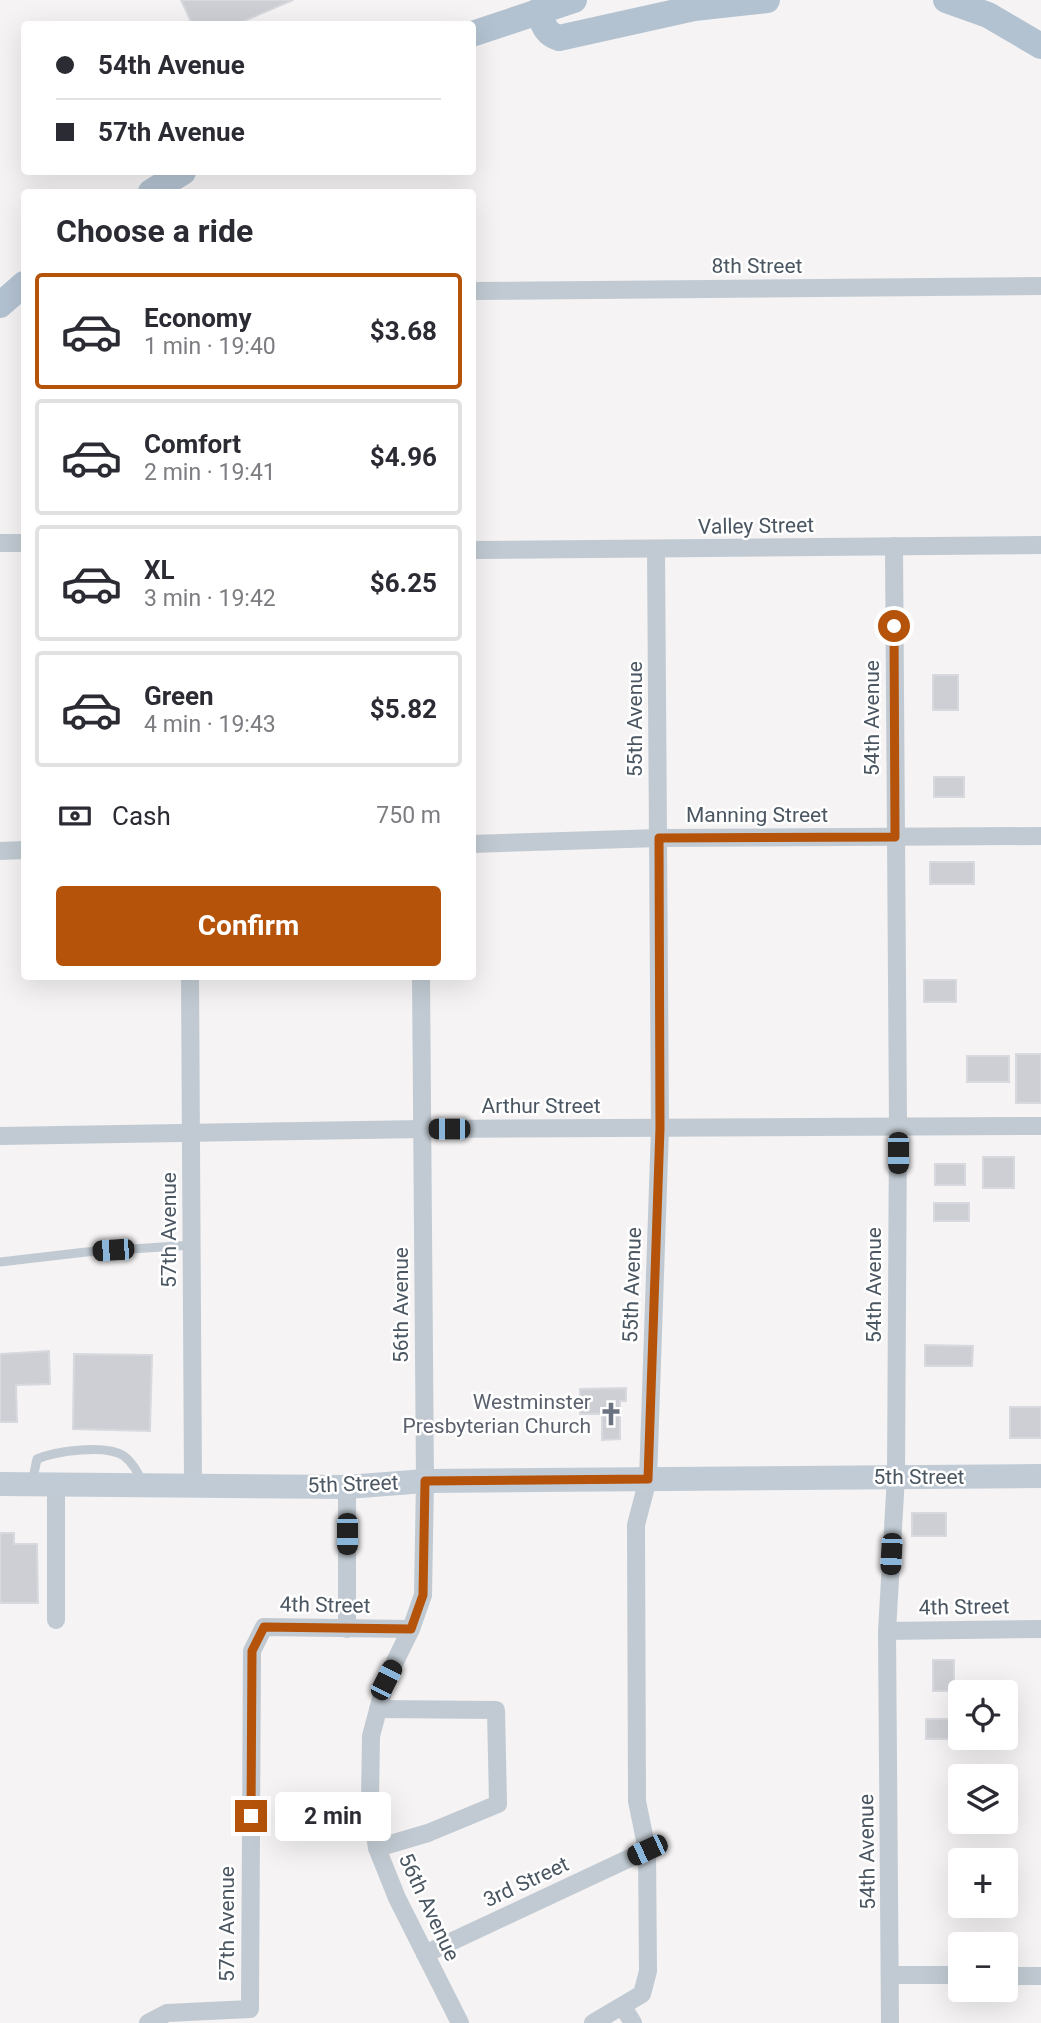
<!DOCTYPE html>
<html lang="en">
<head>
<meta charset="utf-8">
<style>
  :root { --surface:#fff; --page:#f7f7f7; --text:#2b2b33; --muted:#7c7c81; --line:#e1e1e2; --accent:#b45309 }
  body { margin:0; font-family:Roboto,sans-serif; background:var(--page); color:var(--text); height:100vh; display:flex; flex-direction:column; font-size:26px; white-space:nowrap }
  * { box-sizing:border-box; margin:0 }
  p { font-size:23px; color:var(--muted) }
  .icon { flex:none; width:38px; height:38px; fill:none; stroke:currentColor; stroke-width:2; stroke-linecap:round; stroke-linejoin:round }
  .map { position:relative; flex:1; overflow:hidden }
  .side { position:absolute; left:21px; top:189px; width:455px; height:791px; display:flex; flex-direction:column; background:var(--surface); border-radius:7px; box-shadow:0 7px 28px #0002 }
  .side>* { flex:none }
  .banner { position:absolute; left:21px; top:21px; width:455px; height:154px; border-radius:7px; box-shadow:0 7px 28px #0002; display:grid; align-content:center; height:154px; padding:0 35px; background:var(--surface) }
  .buttons { position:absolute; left:948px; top:1680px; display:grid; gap:14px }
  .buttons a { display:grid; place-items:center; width:70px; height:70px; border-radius:7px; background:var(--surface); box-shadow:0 7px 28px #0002; font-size:35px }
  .end { position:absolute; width:32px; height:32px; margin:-16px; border:9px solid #b45309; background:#fff; box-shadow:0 0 0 4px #fff }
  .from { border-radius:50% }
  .bubble { position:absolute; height:49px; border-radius:7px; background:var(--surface); box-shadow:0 7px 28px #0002; font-size:23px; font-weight:700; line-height:49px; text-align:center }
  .car { position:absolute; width:21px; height:42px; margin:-21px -10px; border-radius:9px; box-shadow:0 0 5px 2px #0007; background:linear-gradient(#222 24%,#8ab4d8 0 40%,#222 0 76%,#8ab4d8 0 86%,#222 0) }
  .banner b { display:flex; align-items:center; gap:24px; height:66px; font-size:26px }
  .banner b+b { border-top:2px solid var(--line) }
  .banner i { width:18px; height:18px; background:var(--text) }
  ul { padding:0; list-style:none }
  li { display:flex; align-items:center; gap:21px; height:116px; margin:0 14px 10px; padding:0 21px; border:4px solid var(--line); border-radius:7px }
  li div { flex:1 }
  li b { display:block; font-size:26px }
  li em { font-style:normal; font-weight:700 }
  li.selected { border-color:var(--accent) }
  li>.icon { width:63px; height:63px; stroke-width:1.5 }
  h2 { padding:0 35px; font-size:32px; line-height:84px }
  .pay { display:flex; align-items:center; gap:18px; height:77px; padding:0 35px; font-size:26px }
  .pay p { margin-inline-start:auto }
  .cta { display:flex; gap:14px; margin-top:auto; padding:14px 35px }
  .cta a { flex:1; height:80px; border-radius:7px; background:var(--accent); color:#fff; font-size:28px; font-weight:700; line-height:80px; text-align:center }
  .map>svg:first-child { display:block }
</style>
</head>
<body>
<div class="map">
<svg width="1041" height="2023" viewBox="0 0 1041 2023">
  <rect width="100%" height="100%" fill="#f5f3f3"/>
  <g fill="#cdcfd5" stroke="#d7d9de" stroke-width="2">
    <polygon points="181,0 293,0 237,24 192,24"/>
    <rect x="933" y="675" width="25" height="35"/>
    <rect x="934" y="777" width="30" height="20"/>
    <rect x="930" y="862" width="44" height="22"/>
    <rect x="924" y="980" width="32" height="22"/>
    <rect x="1016" y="1054" width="25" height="49"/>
    <rect x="967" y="1056" width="42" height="26"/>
    <rect x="983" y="1157" width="31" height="31"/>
    <rect x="935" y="1164" width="30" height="21"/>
    <rect x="934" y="1203" width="35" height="18"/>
    <polygon points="925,1345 973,1346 972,1366 925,1366"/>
    <polygon points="49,1351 50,1384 16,1385 17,1422 0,1422 0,1354"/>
    <polygon points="74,1354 152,1355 150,1431 73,1429"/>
    <polygon points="626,1388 626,1401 620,1401 620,1439 602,1440 602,1414 580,1414 580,1389"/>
    <rect x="1010" y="1407" width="31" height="31"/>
    <rect x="912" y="1513" width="34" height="23"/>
    <polygon points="0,1533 14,1533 14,1544 37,1544 38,1603 0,1603"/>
    <rect x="933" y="1660" width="21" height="31"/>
    <rect x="926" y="1719" width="34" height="20"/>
  </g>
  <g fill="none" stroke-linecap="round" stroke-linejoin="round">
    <g stroke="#c1cad2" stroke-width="9">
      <polyline points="0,1262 86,1252 192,1245"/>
      <path d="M32 1483 37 1459C56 1451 106 1444 124 1456 133 1463 138 1473 143 1483"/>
    </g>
    <g stroke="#c1cad2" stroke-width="18">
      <polyline points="472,291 1041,286"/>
      <polyline points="0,543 24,543"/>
      <polyline points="472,550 1041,545"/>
      <polyline points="472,844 659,838 1041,836"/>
      <polyline points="0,851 24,850"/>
      <polyline points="190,976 193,1484"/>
      <polyline points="421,976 425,1481 423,1595 411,1629 386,1680 371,1736 370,1801 377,1848 397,1898 460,2023"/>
      <polyline points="0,1136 423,1129 1041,1126"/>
      <polyline points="56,1485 56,1620"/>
      <polyline points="347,1487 347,1629"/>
      <polyline points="887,1631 1041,1629"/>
      <polyline points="377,1848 428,1833 498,1804 496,1710 378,1709"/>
      <polyline points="425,1954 647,1850"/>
      <polyline points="891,1975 961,1975"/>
      <polyline points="1006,1976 1041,1976"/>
      <polyline points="623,2007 633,2023"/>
      <polyline points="148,2023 167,2013 250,2009 252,1651 264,1627 411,1629"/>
      <polyline points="593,2023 642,1994 648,1971 647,1850 637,1801 636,1525 648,1479 660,1128 656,550"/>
      <polyline points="890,2023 887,1631 896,1477 898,1126 894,546"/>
    </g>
    <polyline stroke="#c1cbd6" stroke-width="24" points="0,1484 347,1487 425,1481 1041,1476"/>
    <g stroke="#b3c2d1" stroke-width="26">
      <polyline points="946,0 988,15 1041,46"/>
      <path d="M538 11C543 23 545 34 559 38L694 8 767 0"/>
      <polyline points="472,34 574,0"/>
      <polyline points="151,192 183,172"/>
      <polyline points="0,305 24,284"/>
    </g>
  </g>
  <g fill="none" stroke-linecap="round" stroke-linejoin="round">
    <polyline stroke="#b45309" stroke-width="9" points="251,1816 252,1651 264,1627 411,1629 423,1595 425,1481 648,1479 660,1128 659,838 895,837 894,626"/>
  </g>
  <defs>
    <g id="church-bare" transform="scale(1.89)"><path d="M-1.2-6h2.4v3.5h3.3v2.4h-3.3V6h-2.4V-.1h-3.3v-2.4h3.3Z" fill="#6b7280" stroke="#fff" stroke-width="2.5" paint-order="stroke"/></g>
  </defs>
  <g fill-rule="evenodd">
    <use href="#church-bare" x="611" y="1414"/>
  </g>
  <g text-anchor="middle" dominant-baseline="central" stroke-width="5" stroke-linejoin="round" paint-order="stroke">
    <g font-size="21" fill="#4a5661" stroke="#fff">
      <text x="757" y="266">8th Street</text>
      <text transform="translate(756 526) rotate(-1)">Valley Street</text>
      <text transform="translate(872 718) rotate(-90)">54th Avenue</text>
      <text transform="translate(635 719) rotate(-90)">55th Avenue</text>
      <text x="757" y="815">Manning Street</text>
      <text x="541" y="1106">Arthur Street</text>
      <text transform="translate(169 1230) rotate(-90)">57th Avenue</text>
      <text transform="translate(632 1285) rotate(-88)">55th Avenue</text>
      <text transform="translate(874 1285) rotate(-90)">54th Avenue</text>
      <text transform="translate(401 1305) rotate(-90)">56th Avenue</text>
      <text x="919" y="1477">5th Street</text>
      <text transform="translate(353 1484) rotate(-2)">5th Street</text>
      <text transform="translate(325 1605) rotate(1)">4th Street</text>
      <text transform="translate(964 1607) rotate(-1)">4th Street</text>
      <text transform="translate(867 1852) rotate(-91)">54th Avenue</text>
      <text transform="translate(526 1882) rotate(-25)">3rd Street</text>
      <text transform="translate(429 1907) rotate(65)">56th Avenue</text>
      <text transform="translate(227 1924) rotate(-90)">57th Avenue</text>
    </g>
    <g font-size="21" fill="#5b616d" stroke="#fff" text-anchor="end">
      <text x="591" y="1402">Westminster<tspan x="591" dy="24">Presbyterian Church</tspan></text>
    </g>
  </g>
</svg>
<div class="buttons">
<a><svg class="icon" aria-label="locate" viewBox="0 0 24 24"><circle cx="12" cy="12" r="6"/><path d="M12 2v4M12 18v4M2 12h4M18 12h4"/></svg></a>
<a><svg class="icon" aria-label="layers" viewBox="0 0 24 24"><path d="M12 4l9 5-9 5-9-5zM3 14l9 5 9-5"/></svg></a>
<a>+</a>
<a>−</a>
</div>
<i class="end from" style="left:894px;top:626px"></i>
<i class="end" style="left:251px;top:1816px"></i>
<div class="bubble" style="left:275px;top:1792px;width:116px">2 min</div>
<i class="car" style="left:449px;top:1129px;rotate:270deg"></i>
<i class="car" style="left:898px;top:1153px;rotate:180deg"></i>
<i class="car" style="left:113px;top:1250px;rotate:266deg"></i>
<i class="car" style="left:347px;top:1534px;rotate:180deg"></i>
<i class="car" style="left:891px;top:1554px;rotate:183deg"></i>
<i class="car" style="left:386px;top:1680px;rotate:27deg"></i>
<i class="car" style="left:647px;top:1850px;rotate:245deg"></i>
<div class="banner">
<b><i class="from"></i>54th Avenue</b>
<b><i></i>57th Avenue</b>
</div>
<section class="side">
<h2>Choose a ride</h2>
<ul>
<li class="selected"><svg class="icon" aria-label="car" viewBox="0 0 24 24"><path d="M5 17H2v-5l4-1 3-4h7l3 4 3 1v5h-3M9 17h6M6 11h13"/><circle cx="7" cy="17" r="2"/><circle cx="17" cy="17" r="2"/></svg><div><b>Economy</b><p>1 min · 19:40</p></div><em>$3.68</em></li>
<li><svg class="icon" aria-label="car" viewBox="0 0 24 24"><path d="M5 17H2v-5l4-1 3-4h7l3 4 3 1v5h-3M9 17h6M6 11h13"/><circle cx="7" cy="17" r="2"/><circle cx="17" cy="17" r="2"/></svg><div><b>Comfort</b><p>2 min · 19:41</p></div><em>$4.96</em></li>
<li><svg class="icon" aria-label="car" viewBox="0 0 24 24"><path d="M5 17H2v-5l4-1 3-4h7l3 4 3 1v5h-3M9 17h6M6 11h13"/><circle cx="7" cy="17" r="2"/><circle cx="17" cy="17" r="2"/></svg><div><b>XL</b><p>3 min · 19:42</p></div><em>$6.25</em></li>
<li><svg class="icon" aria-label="car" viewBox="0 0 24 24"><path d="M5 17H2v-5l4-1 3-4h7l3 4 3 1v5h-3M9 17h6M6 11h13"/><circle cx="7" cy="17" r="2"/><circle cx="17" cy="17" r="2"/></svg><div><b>Green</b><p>4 min · 19:43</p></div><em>$5.82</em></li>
</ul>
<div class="pay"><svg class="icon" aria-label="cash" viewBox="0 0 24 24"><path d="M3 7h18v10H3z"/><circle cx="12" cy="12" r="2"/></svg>Cash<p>750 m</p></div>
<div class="cta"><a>Confirm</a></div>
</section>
</div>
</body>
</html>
